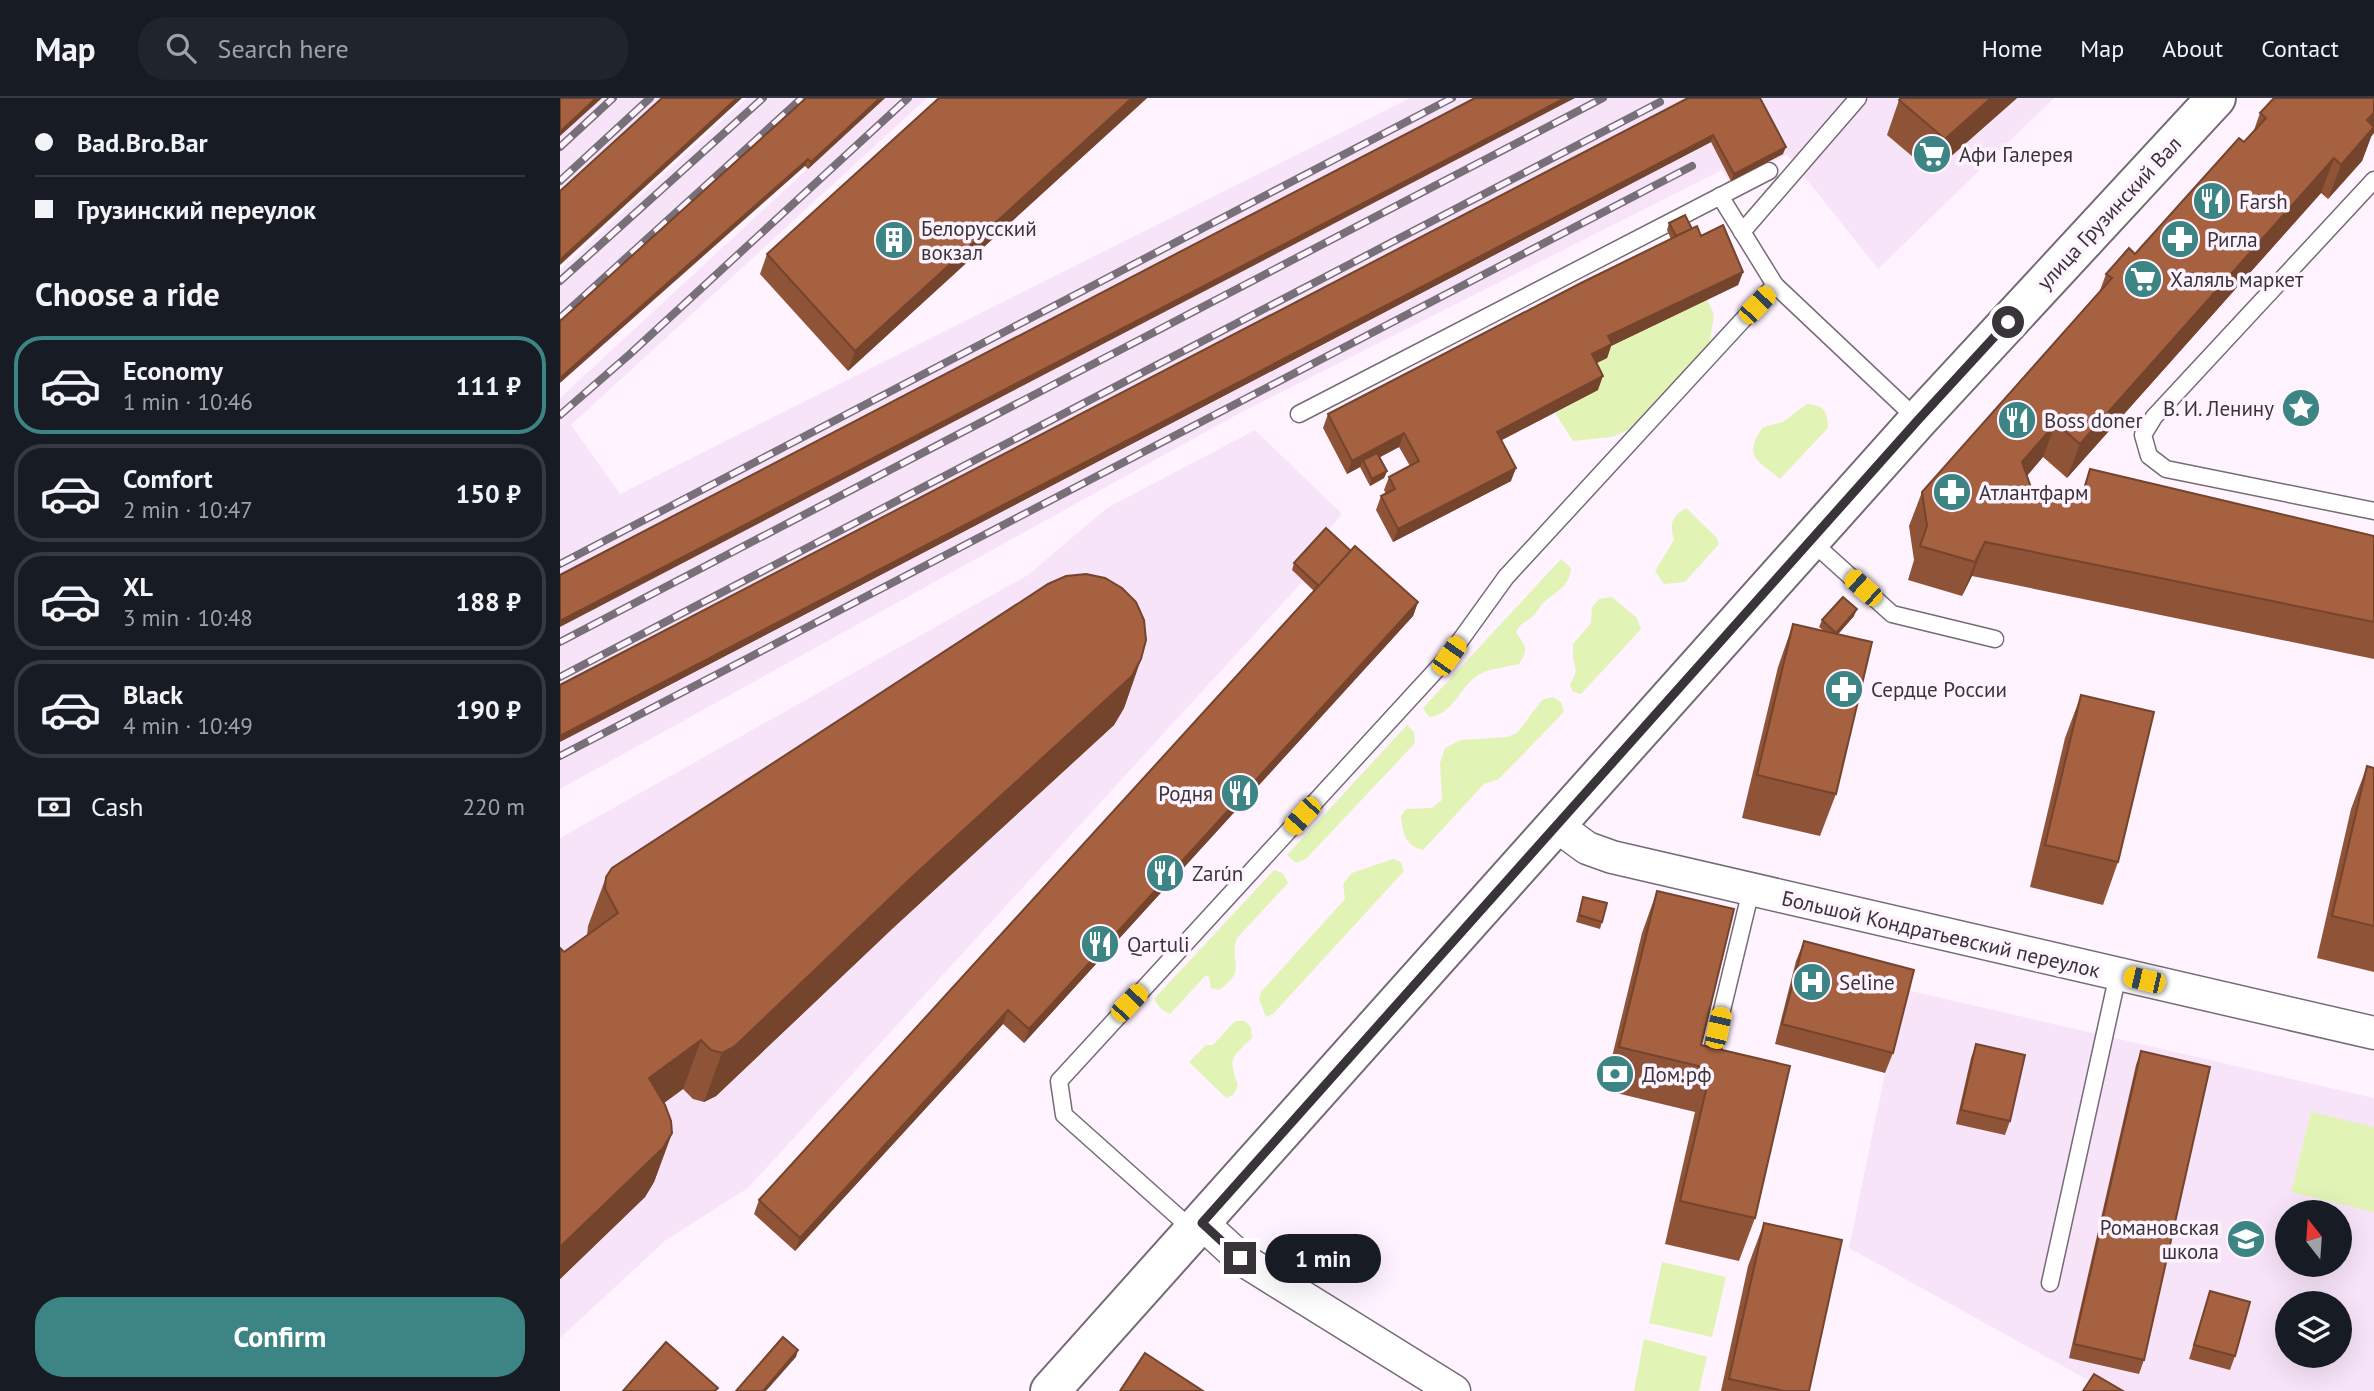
<!DOCTYPE html>
<html lang="en">
<head>
<meta charset="utf-8">
<style>
  :root { --surface:#171b24; --page:#20242c; --text:#f1f3f6; --muted:#9ea1a6; --line:#363941; --accent:#3d8584 }
  body { margin:0; font-family:"PT Sans",sans-serif; background:var(--page); color:var(--text); height:100vh; display:flex; flex-direction:column; font-size:26px; white-space:nowrap }
  * { box-sizing:border-box; margin:0 }
  p { font-size:23px; color:var(--muted) }
  .icon { flex:none; width:38px; height:38px; fill:none; stroke:currentColor; stroke-width:2; stroke-linecap:round; stroke-linejoin:round }
  .map { position:relative; flex:1; overflow:hidden }
  .side { display:flex; flex-direction:column; background:var(--surface); width:560px }
  .side>* { flex:none }
  .hud { display:grid; align-content:center; height:154px; padding:0 35px; background:var(--surface) }
  .needle { width:46px; rotate:343deg }
  .fabs { position:absolute; left:1715px; top:1102px; display:grid; gap:14px }
  .fabs a { display:grid; place-items:center; width:77px; height:77px; border-radius:50%; background:var(--surface); box-shadow:0 7px 28px #0002; font-size:35px }
  .end { position:absolute; width:32px; height:32px; margin:-16px; border:9px solid #39343a; background:#fff; box-shadow:0 0 0 4px #fff }
  .from { border-radius:50% }
  .bubble { position:absolute; height:49px; border-radius:24px; background:var(--surface); box-shadow:0 7px 28px #0002; font-size:23px; font-weight:800; line-height:49px; text-align:center }
  .car { position:absolute; width:21px; height:42px; margin:-21px -10px; border-radius:9px; box-shadow:0 0 5px 2px #0007; background:linear-gradient(#f5c518 24%,#345 0 40%,#f5c518 0 76%,#345 0 86%,#f5c518 0) }
  .hud b { display:flex; align-items:center; gap:24px; height:66px; font-size:26px }
  .hud b+b { border-top:2px solid var(--line) }
  .hud i { width:18px; height:18px; background:var(--text) }
  ul { padding:0; list-style:none }
  li { display:flex; align-items:center; gap:21px; height:98px; margin:0 14px 10px; padding:0 21px; border:4px solid var(--line); border-radius:28px }
  li div { flex:1 }
  li b { display:block; font-size:26px }
  li em { font-style:normal; font-weight:800 }
  li.active { border-color:var(--accent) }
  li>.icon { width:63px; height:63px; stroke-width:1.5 }
  h2 { padding:0 35px; font-size:32px; line-height:84px }
  .pay { display:flex; align-items:center; gap:18px; height:77px; padding:0 35px; font-size:26px }
  .pay p { margin-inline-start:auto }
  .action { display:flex; gap:14px; margin-top:auto; padding:14px 35px }
  .action a { flex:1; height:80px; border-radius:28px; background:var(--accent); color:#fff; font-size:28px; font-weight:800; line-height:80px; text-align:center }
  header { display:flex; align-items:center; gap:42px; box-sizing:border-box; height:98px; padding:0 35px; background:var(--surface); border-bottom:2px solid var(--line) }
  header strong { font-size:33px }
  nav { display:flex; gap:38px; margin-inline-start:auto; font-size:24px }
  .search { width:490px; height:63px; background:var(--page); display:flex; align-items:center; gap:18px; box-sizing:border-box; padding:0 24px; border-radius:28px; color:var(--muted); font-size:26px }
  main { display:flex; flex:1; min-height:0 }
  .map>svg:first-child { display:block }
</style>
</head>
<body>
<header>
<strong>Map</strong>
<div class="search"><svg class="icon" aria-label="search" viewBox="0 0 24 24"><circle cx="10" cy="10" r="6"/><path d="M15 15l6 6"/></svg>Search here</div>
<nav><a>Home</a><a>Map</a><a>About</a><a>Contact</a></nav>
</header>
<main>
<section class="side">
<div class="hud">
<b><i class="from"></i>Bad.Bro.Bar</b>
<b><i></i>Грузинский переулок</b>
</div>
<h2>Choose a ride</h2>
<ul>
<li class="active"><svg class="icon" aria-label="car" viewBox="0 0 24 24"><path d="M5 17H2v-5l4-1 3-4h7l3 4 3 1v5h-3M9 17h6M6 11h13"/><circle cx="7" cy="17" r="2"/><circle cx="17" cy="17" r="2"/></svg><div><b>Economy</b><p>1 min · 10:46</p></div><em>111 ₽</em></li>
<li><svg class="icon" aria-label="car" viewBox="0 0 24 24"><path d="M5 17H2v-5l4-1 3-4h7l3 4 3 1v5h-3M9 17h6M6 11h13"/><circle cx="7" cy="17" r="2"/><circle cx="17" cy="17" r="2"/></svg><div><b>Comfort</b><p>2 min · 10:47</p></div><em>150 ₽</em></li>
<li><svg class="icon" aria-label="car" viewBox="0 0 24 24"><path d="M5 17H2v-5l4-1 3-4h7l3 4 3 1v5h-3M9 17h6M6 11h13"/><circle cx="7" cy="17" r="2"/><circle cx="17" cy="17" r="2"/></svg><div><b>XL</b><p>3 min · 10:48</p></div><em>188 ₽</em></li>
<li><svg class="icon" aria-label="car" viewBox="0 0 24 24"><path d="M5 17H2v-5l4-1 3-4h7l3 4 3 1v5h-3M9 17h6M6 11h13"/><circle cx="7" cy="17" r="2"/><circle cx="17" cy="17" r="2"/></svg><div><b>Black</b><p>4 min · 10:49</p></div><em>190 ₽</em></li>
</ul>
<div class="pay"><svg class="icon" aria-label="cash" viewBox="0 0 24 24"><path d="M3 7h18v10H3z"/><circle cx="12" cy="12" r="2"/></svg>Cash<p>220 m</p></div>
<div class="action"><a>Confirm</a></div>
</section>
<div class="map">
<svg width="1814" height="1293" viewBox="0 0 1814 1293">
  <rect width="100%" height="100%" fill="#fff3ff"/>
  <g fill="#f8e4f9" fill-rule="evenodd">
    <polygon points="36,0 103,0 0,95 0,33"/>
    <polygon points="187,0 257,0 0,235 0,172"/>
    <polygon points="324,0 367,0 11,327 60,396 850,0 1494,0 1318,171 1227,57 1170,85 1162,72 678,316 0,691 0,300"/>
    <polygon points="695,332 782,416 764,437 743,483 188,1090 106,1142 0,1240 0,740 468,477 547,410"/>
    <path d="M1347 892 1814 1000V1293H1548L1289 1150 1325 975ZM1727 1115H1780V1167H1727ZM1727 1206H1780V1258H1727Z"/>
  </g>
  <g fill="#e2f3b6">
    <polygon points="1147,201 1154,216 1146,271 1101,317 1052,339 1013,343 995,315 1038,292 1027,270 1043,252"/>
    <path d="M1247 306C1264 307 1268 314 1268 330L1220 381C1196 361 1183 359 1203 329L1223 324Z"/>
    <path d="M1126 410 1157 440 1159 446 1125 484 1104 486 1095 473 1114 442C1110 425 1111 419 1126 410Z"/>
    <path d="M1001 461 1011 470C1010 489 995 494 983 505 979 509 977 515 972 519 965 524 960 526 956 534 965 549 970 549 959 566 947 569 931 570 920 576 900 587 894 617 869 619L863 610Z"/>
    <polygon points="1052,499 1077,520 1081,531 1021,596 1013,594 1010,587 1016,574 1013,559 1013,546 1031,525 1032,509 1039,501"/>
    <path d="M993 599 1001 604 1004 614 939 681 924 686 863 752C844 747 843 735 841 718L846 711 872 710 882 702 880 665 885 650 901 642 947 639 957 635 982 602Z"/>
    <polygon points="847,627 854,634 855,645 746,761 736,765 727,757"/>
    <polygon points="833,761 841,764 844,773 713,916 706,919 699,901 701,894 785,801 783,786 792,775"/>
    <path d="M714 772 723 775 728 785 677 840C668 865 689 871 659 892L651 890 649 879 646 877 610 916 601 911 594 901Z"/>
    <path d="M675 923H685L691 929 692 940C671 961 668 958 678 987L674 996 666 1000 629 964 646 947H653Z"/>
    <polygon points="1751,1014 1814,1029 1814,1114 1731,1094"/>
    <polygon points="1102,1164 1166,1179 1152,1239 1089,1225"/>
    <polygon points="1084,1241 1147,1259 1139,1293 1074,1293"/>
  </g>
  <g fill="none" stroke-linecap="round" stroke-linejoin="round">
    <g stroke="#766a76" stroke-width="19">
      <g id="service">
        <polyline points="1814,82 1594,319 1583,337 1589,358 1606,371 1814,413"/>
        <polyline points="1160,98 1215,187 1358,322"/>
        <polyline points="1182,134 1298,0"/>
        <polyline points="739,316 1209,73"/>
        <polyline points="1251,443 1332,516 1435,541"/>
        <polyline points="1148,970 1191,792"/>
        <polyline points="634,1133 504,1017 499,983 889,558 946,479 1215,187"/>
        <polyline points="1490,1185 1558,876"/>
      </g>
    </g>
    <g stroke="#766a76" stroke-width="35">
      <g id="minor">
        <polyline points="997,728 1027,750 1052,759 1814,935"/>
        <polyline points="642,1125 680,1160 894,1293"/>
      </g>
    </g>
    <g stroke="#766a76" stroke-width="42">
      <polyline id="secondary" points="490,1293 1358,322 1656,0"/>
    </g>
    <use href="#service" stroke="#fff" stroke-width="16"/>
    <use href="#minor" stroke="#fff" stroke-width="32"/>
    <use href="#secondary" stroke="#fff" stroke-width="38"/>
    <g stroke="#777078" stroke-width="8">
      <g id="rail">
        <polyline points="0,49 53,0"/>
        <polyline points="0,83 90,0"/>
        <polyline points="0,183 203,0"/>
        <polyline points="0,220 242,0"/>
        <polyline points="0,317 70,256 348,0"/>
        <polyline points="0,466 892,0"/>
        <polyline points="0,544 1043,0"/>
        <polyline points="0,579 1100,4"/>
        <polyline points="0,658 1132,68"/>
      </g>
    </g>
    <use href="#rail" stroke="#fff3ff" stroke-width="5" stroke-dasharray="16" stroke-linecap="butt"/>
  </g>
  <g fill="#8f5337">
    <polygon points="246,0 325,0 248,71 245,68"/>
    <polygon points="379,0 587,0 288,273 200,176 207,156"/>
    <polygon points="1200,0 1223,56 1171,83 1151,44 0,644"/>
    <polygon points="1457,0 1372,75 1327,37 1339,2"/>
    <polygon points="1700,15 1811,39 1802,63 1768,101 1761,95 1507,380 1483,359 1467,378 1474,398 1518,405 1530,371 1814,438 1814,561 1412,478 1402,498 1348,482 1354,462 1349,428 1362,394 1539,195 1546,176 1575,156 1693,35"/>
    <polygon points="1109,125 1132,131 1183,174 1178,187 1051,248 1047,260 1036,265 1038,292 942,342 951,383 833,444 816,412 821,398 826,396 824,392 829,379 850,368 839,349 820,359 827,373 824,380 810,388 800,369 787,376 763,330 768,316 1111,141 1107,132"/>
    <polygon points="791,453 858,504 853,518 464,945 443,926 235,1153 194,1116 199,1102 754,493 732,472 734,465"/>
    <polygon points="1294,518 1278,536 1276,696 1260,738 1182,720 1218,569 1233,526 1264,533 1259,529 1262,522"/>
    <polygon points="581,561 564,610 554,627 333,830 156,998 144,1004 133,1001 123,991 104,1005 112,1035 94,1084 85,1099 0,1181 0,850 4,854 27,837 28,828 46,779"/>
    <polygon points="1521,597 1558,764 1543,807 1470,789 1505,640"/>
    <polygon points="1807,668 1814,670 1814,874 1757,860 1791,711"/>
    <polygon points="1097,793 1141,947 1230,968 1195,1120 1179,1163 1105,1146 1135,1014 1044,992 1082,835"/>
    <polygon points="1023,799 1042,824 1040,831 1016,824"/>
    <polygon points="1244,843 1333,955 1325,975 1215,946 1236,863"/>
    <polygon points="1416,946 1450,1023 1445,1037 1396,1026 1411,960"/>
    <polygon points="1581,953 1584,1262 1579,1276 1509,1260 1576,967"/>
    <polygon points="1204,1125 1249,1293 1161,1293 1188,1168"/>
    <polygon points="1650,1193 1675,1258 1670,1272 1629,1261"/>
  </g>
  <g fill="#74442d">
    <polygon points="36,0 42,0 0,38 0,34"/>
    <polygon points="177,0 182,0 0,167 0,162"/>
    <polygon points="320,0 325,0 248,71 251,64"/>
    <polygon points="572,0 587,0 288,273 295,253"/>
    <polygon points="1005,0 1015,0 0,529 0,523"/>
    <polygon points="1431,0 1457,0 1372,75 1385,41"/>
    <polygon points="1814,15 1814,35 1811,39 1802,63 1768,101 1781,67 1807,22"/>
    <polygon points="1153,37 1151,44 0,644 0,638"/>
    <polygon points="1226,49 1223,56 1171,83 1174,76"/>
    <polygon points="1774,60 1761,95 1507,380 1520,346"/>
    <polygon points="248,61 245,68 0,285 0,280"/>
    <polygon points="1183,174 1178,187 1051,248 1047,260 1027,270 1032,256 1048,238"/>
    <polygon points="1043,278 1038,292 932,347 937,334"/>
    <polygon points="1496,325 1483,359 1449,398 1462,364"/>
    <polygon points="844,335 839,349 805,367 803,362 800,369 787,376 792,363"/>
    <polygon points="956,370 951,383 833,444 838,431"/>
    <polygon points="827,373 824,380 810,388 812,381"/>
    <polygon points="1425,444 1412,478 1402,498 1415,464"/>
    <polygon points="858,504 853,518 464,945 469,931"/>
    <polygon points="1297,511 1294,518 1273,542 1276,535"/>
    <polygon points="581,561 564,610 554,627 333,830 156,998 144,1004 162,955"/>
    <polygon points="448,912 443,926 235,1153 240,1140"/>
    <polygon points="141,942 123,991 71,1029 89,980"/>
    <polygon points="112,1035 94,1084 85,1099 0,1181 0,1149"/>
    <polygon points="238,1252 236,1259 206,1293 203,1293"/>
  </g>
  <g fill="#a66140" stroke="#74442d" stroke-width="2">
    <polygon points="0,0 36,0 0,34"/>
    <polygon points="102,0 177,0 0,162 0,93"/>
    <polygon points="246,0 320,0 251,64 248,61 0,280 0,223"/>
    <polygon points="379,0 572,0 295,253 207,156"/>
    <polygon points="915,0 1005,0 0,523 0,477"/>
    <polygon points="1128,0 1200,0 1226,49 1174,76 1153,37 0,638 0,587"/>
    <polygon points="1341,0 1431,0 1385,41 1339,2"/>
    <polygon points="1714,0 1814,0 1814,15 1807,22 1814,29 1781,67 1774,60 1520,346 1496,325 1462,364 1474,398 1520,405 1530,371 1814,438 1814,524 1425,444 1415,464 1360,448 1367,428 1362,394 1552,180 1546,176 1569,150 1575,156 1679,40 1684,44 1706,20 1700,15"/>
    <polygon points="1125,117 1132,131 1116,138 1109,125"/>
    <polygon points="1163,127 1183,174 1048,238 1052,246 1032,256 1043,278 937,334 956,370 838,431 821,398 835,391 829,379 859,363 844,335 792,363 768,316 1021,185 1137,128 1141,138"/>
    <polygon points="817,355 827,373 812,381 803,362"/>
    <polygon points="766,430 791,453 759,488 734,465"/>
    <polygon points="795,448 858,504 469,931 448,912 240,1140 199,1102"/>
    <polygon points="526,476 545,480 562,490 576,504 584,522 586,542 581,561 572,578 351,780 174,949 162,955 151,952 141,942 89,980 105,1007 111,1023 112,1035 103,1050 0,1149 0,850 4,854 58,815 45,791 46,779 52,770 488,486 506,478"/>
    <polygon points="1283,499 1297,511 1276,535 1262,522"/>
    <polygon points="1233,526 1312,544 1276,696 1197,677"/>
    <polygon points="1521,597 1594,614 1558,764 1485,747"/>
    <polygon points="1807,668 1814,670 1814,828 1772,818"/>
    <polygon points="1097,793 1174,811 1141,947 1230,968 1195,1120 1120,1103 1151,971 1059,949"/>
    <polygon points="1023,799 1047,805 1042,824 1019,817"/>
    <polygon points="1244,843 1354,872 1333,955 1222,926"/>
    <polygon points="1416,946 1465,957 1450,1023 1401,1012"/>
    <polygon points="1581,953 1650,969 1584,1262 1514,1246"/>
    <polygon points="1204,1125 1282,1142 1249,1293 1224,1293 1169,1281"/>
    <polygon points="1650,1193 1690,1204 1675,1258 1634,1247"/>
    <polygon points="223,1239 238,1252 203,1293 176,1293"/>
    <polygon points="106,1244 158,1290 155,1293 63,1293"/>
    <polygon points="585,1255 643,1293 560,1293"/>
    <polygon points="1534,1276 1563,1293 1523,1293"/>
  </g>
  <g fill="none" stroke-linecap="round" stroke-linejoin="round">
    <polyline stroke="#39343a" stroke-width="9" points="680,1160 642,1125 1358,322 1448,224"/>
  </g>
  <defs>
    <g id="supermarket-disc" transform="scale(2.0125)"><circle r="9.5" fill="#3d8584" stroke="#fff3ff"/><path d="M-6-5.5h2.5l.6 2H6L4.5 2H-2.5L-4.4-4H-6ZM-1.5 3.2a1.3 1.3 0 1 0 .1 0ZM3 3.2a1.3 1.3 0 1 0 .1 0Z" fill="#fff"/></g>
    <g id="restaurant-disc" transform="scale(2.0125)"><circle r="9.5" fill="#3d8584" stroke="#fff3ff"/><path d="M-5-6h1v4h1v-4h1v4h1v-4h1v5L-1.5 .5V6h-2V.5L-5-1ZM5-6V6H3V1.5H1.5Q1.5-4 5-6Z" fill="#fff"/></g>
    <g id="pharmacy-disc" transform="scale(2.0125)"><circle r="9.5" fill="#3d8584" stroke="#fff3ff"/><path d="M-2-6h4v4h4v4h-4v4h-4v-4h-4v-4h4Z" fill="#fff"/></g>
    <g id="building-disc" transform="scale(2.0125)"><circle r="9.5" fill="#3d8584" stroke="#fff3ff"/><path d="M-4-6H4V6H1V3H-1V6H-4ZM-2.5-4.3h1.7v1.8h-1.7ZM.8-4.3h1.7v1.8H.8ZM-2.5-1h1.7V.8h-1.7ZM.8-1h1.7V.8H.8Z" fill="#fff"/></g>
    <g id="sight-disc" transform="scale(2.0125)"><circle r="9.5" fill="#3d8584" stroke="#fff3ff"/><path d="M0-6L1.8-2.2L6-1.7L2.9 1.2L3.7 5.4L0 3.3L-3.7 5.4L-2.9 1.2L-6-1.7L-1.8-2.2Z" fill="#fff"/></g>
    <g id="hospital-disc" transform="scale(2.0125)"><circle r="9.5" fill="#3d8584" stroke="#fff3ff"/><path d="M-5-5h3v3.5h4V-5h3V5h-3V1.5h-4V5h-3Z" fill="#fff"/></g>
    <g id="bank-disc" transform="scale(2.0125)"><circle r="9.5" fill="#3d8584" stroke="#fff3ff"/><path d="M-6-4H6V4H-6ZM0-2.3a2.3 2.3 0 1 0 0 4.6a2.3 2.3 0 1 0 0-4.6Z" fill="#fff"/></g>
    <g id="school-disc" transform="scale(2.0125)"><circle r="9.5" fill="#3d8584" stroke="#fff3ff"/><path d="M0-5L7-2L0 1L-7-2ZM-4 1L0 2.5L4 1V4Q0 6-4 4Z" fill="#fff"/></g>
  </defs>
  <g fill-rule="evenodd">
    <use href="#supermarket-disc" x="1372" y="56"/>
    <use href="#restaurant-disc" x="1652" y="103"/>
    <use href="#pharmacy-disc" x="1620" y="141"/>
    <use href="#building-disc" x="334" y="142"/>
    <use href="#supermarket-disc" x="1583" y="181"/>
    <use href="#sight-disc" x="1741" y="310"/>
    <use href="#restaurant-disc" x="1457" y="322"/>
    <use href="#pharmacy-disc" x="1392" y="394"/>
    <use href="#pharmacy-disc" x="1284" y="591"/>
    <use href="#restaurant-disc" x="680" y="695"/>
    <use href="#restaurant-disc" x="605" y="775"/>
    <use href="#restaurant-disc" x="540" y="846"/>
    <use href="#hospital-disc" x="1252" y="884"/>
    <use href="#bank-disc" x="1055" y="976"/>
    <use href="#school-disc" x="1686" y="1141"/>
  </g>
  <g text-anchor="middle" dominant-baseline="central" stroke-width="7" stroke-linejoin="round" paint-order="stroke">
    <g font-size="21" fill="#39343a" stroke="#fff3ff" text-anchor="start">
      <text x="1399" y="56">Афи Галерея</text>
      <text x="1679" y="103">Farsh</text>
      <text x="361" y="130">Белорусский<tspan x="361" dy="24">вокзал</tspan></text>
      <text x="1647" y="141">Ригла</text>
      <text x="1610" y="181">Халяль маркет</text>
      <text x="1714" y="310" text-anchor="end">В. И. Ленину</text>
      <text x="1484" y="322">Boss doner</text>
      <text x="1419" y="394">Атлантфарм</text>
      <text x="1311" y="591">Сердце России</text>
      <text x="653" y="695" text-anchor="end">Родня</text>
      <text x="632" y="775">Zarún</text>
      <text x="567" y="846">Qartuli</text>
      <text x="1279" y="884">Seline</text>
      <text x="1082" y="976">Дом.рф</text>
      <text x="1659" y="1129" text-anchor="end">Романовская<tspan x="1659" dy="24">школа</tspan></text>
    </g>
    <g font-size="21" fill="#39343a" stroke="#fff3ff">
      <text transform="translate(1549 115) rotate(-47)">улица Грузинский Вал</text>
      <text transform="translate(1381 836) rotate(13)">Большой Кондратьевский переулок</text>
    </g>
  </g>
</svg>
<div class="fabs">
<a><svg class="needle" viewBox="-14 -14 28 28"><path d="M0-13l5 13h-10z" fill="#e53935"/><path d="M0 13l5-13h-10z" fill="#9ea1a6"/></svg></a>
<a><svg class="icon" aria-label="layers" viewBox="0 0 24 24"><path d="M12 4l9 5-9 5-9-5zM3 14l9 5 9-5"/></svg></a>
</div>
<i class="end from" style="left:1448px;top:224px"></i>
<i class="end" style="left:680px;top:1160px"></i>
<div class="bubble" style="left:705px;top:1136px;width:116px">1 min</div>
<i class="car" style="left:1197px;top:207px;rotate:43deg"></i>
<i class="car" style="left:1303px;top:490px;rotate:312deg"></i>
<i class="car" style="left:889px;top:558px;rotate:35deg"></i>
<i class="car" style="left:742px;top:718px;rotate:222deg"></i>
<i class="car" style="left:1584px;top:882px;rotate:283deg"></i>
<i class="car" style="left:569px;top:905px;rotate:43deg"></i>
<i class="car" style="left:1158px;top:930px;rotate:13deg"></i>
</div>
</main>
</body>
</html>
